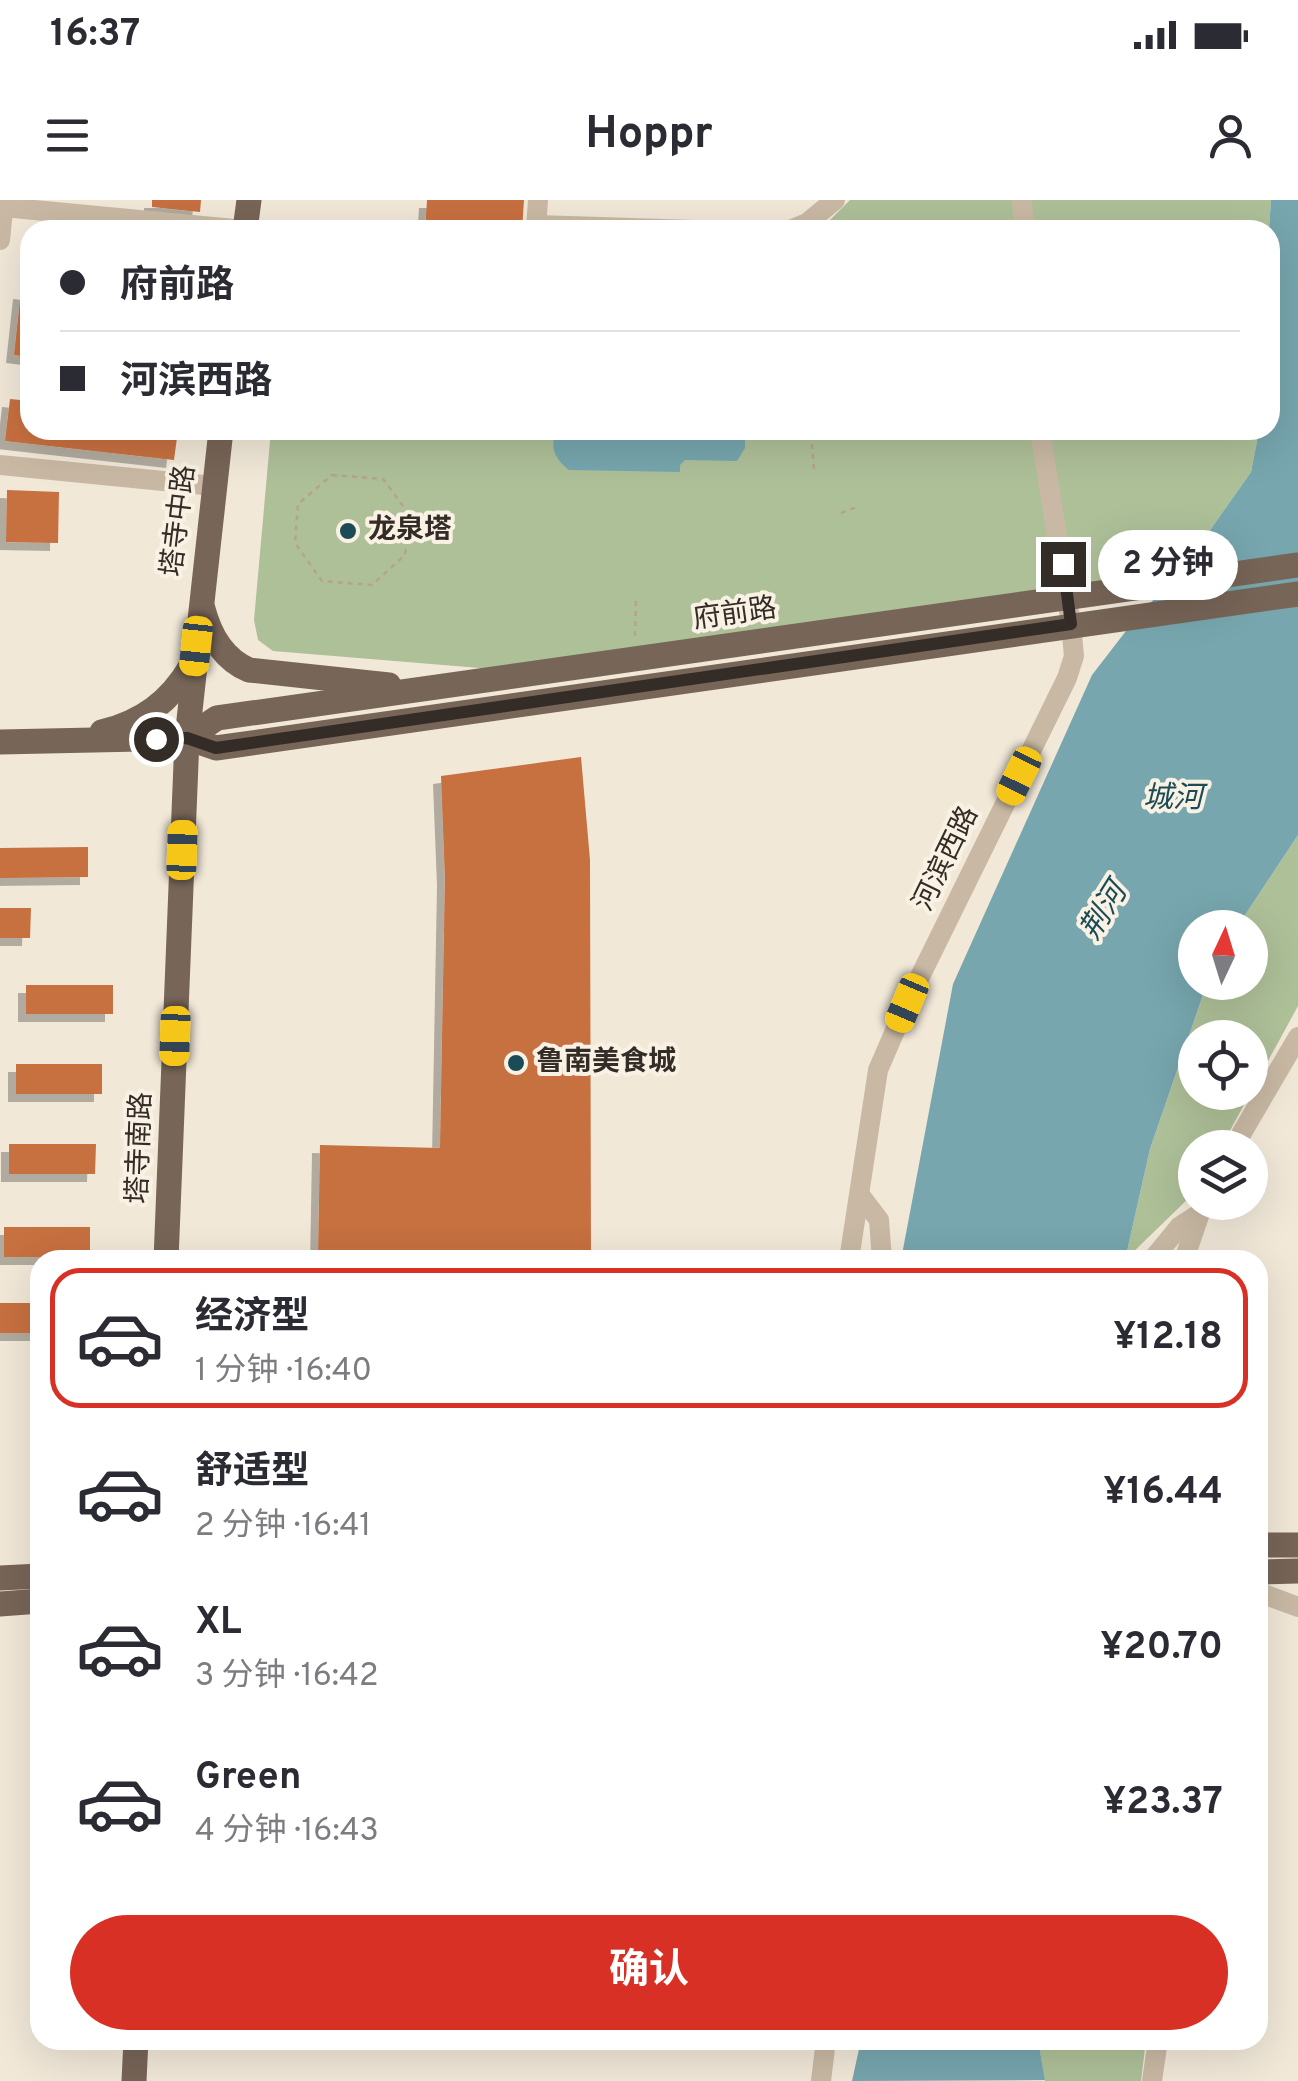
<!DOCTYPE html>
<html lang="zh">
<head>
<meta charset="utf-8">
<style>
  :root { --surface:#fff; --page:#f7f7f7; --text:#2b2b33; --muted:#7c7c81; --line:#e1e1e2; --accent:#d93025 }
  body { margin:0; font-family:Overpass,"Noto Sans SC",sans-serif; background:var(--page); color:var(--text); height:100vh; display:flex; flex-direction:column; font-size:38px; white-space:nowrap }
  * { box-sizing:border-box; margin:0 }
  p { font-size:32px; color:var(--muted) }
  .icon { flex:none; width:55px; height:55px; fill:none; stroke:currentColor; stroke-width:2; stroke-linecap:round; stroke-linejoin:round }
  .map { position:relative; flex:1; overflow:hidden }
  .sheet { position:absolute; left:30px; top:1050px; width:1238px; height:800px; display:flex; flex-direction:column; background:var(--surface); border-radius:30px; box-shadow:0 10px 40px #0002 }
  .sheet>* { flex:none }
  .banner { position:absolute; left:20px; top:20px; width:1260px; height:220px; border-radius:30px; box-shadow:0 10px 40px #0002; display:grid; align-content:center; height:220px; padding:0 40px; background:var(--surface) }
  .needle { width:65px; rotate:4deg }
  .controls { position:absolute; left:1178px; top:710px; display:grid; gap:20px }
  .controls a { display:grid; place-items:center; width:90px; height:90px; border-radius:50%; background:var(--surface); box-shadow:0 10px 40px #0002; font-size:50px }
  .end { position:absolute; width:45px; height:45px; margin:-22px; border:12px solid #342c26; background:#fff; box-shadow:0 0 0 5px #fff }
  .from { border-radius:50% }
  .bubble { position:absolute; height:70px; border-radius:35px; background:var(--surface); box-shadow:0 10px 40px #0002; font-size:32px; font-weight:700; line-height:70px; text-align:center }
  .car { position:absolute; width:30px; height:60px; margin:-30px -15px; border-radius:12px; box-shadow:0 0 8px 2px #0007; background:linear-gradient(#f5c518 24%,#345 0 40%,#f5c518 0 76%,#345 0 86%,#f5c518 0) }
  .banner b { display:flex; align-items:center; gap:35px; height:95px; font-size:38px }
  .banner b+b { border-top:2px solid var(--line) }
  .banner i { width:25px; height:25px; background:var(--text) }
  ul { padding:18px 0 0; list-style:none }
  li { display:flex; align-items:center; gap:30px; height:140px; margin:0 20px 15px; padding:0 20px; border:5px solid transparent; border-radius:30px }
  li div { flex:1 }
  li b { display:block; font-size:38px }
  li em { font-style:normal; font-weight:700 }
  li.current { border-color:var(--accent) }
  li>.icon { width:90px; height:90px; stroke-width:1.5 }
  .button { display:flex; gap:20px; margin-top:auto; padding:20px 40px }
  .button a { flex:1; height:115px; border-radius:60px; background:var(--accent); color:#fff; font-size:40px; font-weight:700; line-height:115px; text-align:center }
  .status { display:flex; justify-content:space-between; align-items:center; height:70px; padding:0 50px; background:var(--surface); direction:ltr }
  .status svg { height:28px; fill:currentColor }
  header { display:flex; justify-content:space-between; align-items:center; height:130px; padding:0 40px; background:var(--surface); font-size:45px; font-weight:700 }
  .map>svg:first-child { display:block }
</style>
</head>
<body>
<div class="status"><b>16:37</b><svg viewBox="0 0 49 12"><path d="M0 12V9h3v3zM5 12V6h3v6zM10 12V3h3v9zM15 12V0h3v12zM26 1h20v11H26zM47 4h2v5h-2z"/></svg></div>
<header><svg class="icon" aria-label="menu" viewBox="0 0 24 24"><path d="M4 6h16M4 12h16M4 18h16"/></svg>Hoppr<svg class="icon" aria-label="person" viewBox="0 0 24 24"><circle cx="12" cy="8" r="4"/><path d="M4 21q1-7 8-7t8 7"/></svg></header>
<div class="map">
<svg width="1298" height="1881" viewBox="0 0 1298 1881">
  <defs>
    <filter id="shadow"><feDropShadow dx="-8" dy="8" stdDeviation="0" flood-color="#0004"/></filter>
  </defs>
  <rect width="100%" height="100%" fill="#f1e8d8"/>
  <g fill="#aec098" fill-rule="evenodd">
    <polygon points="850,0 1271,0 1269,30 813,30 826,24"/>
    <polygon points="271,230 1250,230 1258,236 1251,272 1182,370 504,470 273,451 258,440 254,420"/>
    <path d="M1298 635V806L1221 947 1195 948V992L1125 1060 1150 949 1207 783 1250 782V728L1237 727ZM1195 838H1250V892H1195Z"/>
    <polygon points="1038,1840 1146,1840 1141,1881 1045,1881"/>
  </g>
  <g fill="#77a6ae">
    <polygon points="1271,0 1298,0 1298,635 1237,727 1195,728 1195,782 1207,783 1150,949 1125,1060 901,1060 953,784 1092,475 1136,418 1182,370 1251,272 1258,236 1250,230 1270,230 1269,30"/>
    <path d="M556 230H745V248L737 261 685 260 680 265V272L569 270C554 258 550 248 556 230Z"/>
    <polygon points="861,1840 1038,1840 1045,1880 852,1881"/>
  </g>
  <g fill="#c77040" filter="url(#shadow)">
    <polygon points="152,0 201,0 200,12 152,7"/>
    <polygon points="427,0 524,0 522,30 425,30"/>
    <polygon points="21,91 30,92 30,157 14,155"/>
    <polygon points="10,199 30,201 30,230 178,230 174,260 5,241"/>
    <polygon points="7,290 59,292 58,343 6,342"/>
    <polygon points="581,557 590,660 591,1060 318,1060 320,945 440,948 445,678 441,576"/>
    <polygon points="88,647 88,677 0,678 0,648"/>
    <polygon points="0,708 31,708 30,738 0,738"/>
    <rect x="26" y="785" width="87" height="29"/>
    <rect x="16" y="864" width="86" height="30"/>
    <polygon points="9,944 96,944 95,974 9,974"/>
    <rect x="4" y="1027" width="86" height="30"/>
    <rect x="0" y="1103" width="40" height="30"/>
  </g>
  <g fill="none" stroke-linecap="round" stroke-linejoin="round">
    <g stroke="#b5a38e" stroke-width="2.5" stroke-dasharray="5 5" stroke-linecap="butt">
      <polyline points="812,244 814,270"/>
      <polygon points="332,275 383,279 409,314 405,355 372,385 322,381 295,343 298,304"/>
      <polyline points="841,313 859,306"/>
      <polyline points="635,436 636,398"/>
    </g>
    <g stroke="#c9b9a4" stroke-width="20">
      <polyline points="1022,0 1024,30"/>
      <polyline points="3,7 245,30"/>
      <polyline points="537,25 695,30"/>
      <polyline points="536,30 538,0"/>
      <polyline points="790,30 807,23 835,0"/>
      <polyline points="0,40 4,0"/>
      <polyline points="0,265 214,286"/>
      <polyline points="1233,948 1298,837"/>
      <polyline points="860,995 879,1020 882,1060"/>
      <polyline points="849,1060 878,870 907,803 1067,478 1074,456 1071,424 1040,230"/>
      <polyline points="1152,1060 1179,1027 1199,1014"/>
      <polyline points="1184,1060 1201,1010"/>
      <polyline points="1258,1392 1298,1407"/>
      <polyline points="821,1881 826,1840"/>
      <polyline points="1152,1881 1158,1840"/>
    </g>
    <g stroke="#776557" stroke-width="25">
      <polyline points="245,30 249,0"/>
      <path d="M203 409C210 436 223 459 249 470L389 485"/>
      <path d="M102 532C142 522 170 502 191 466"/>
      <polyline points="187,538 217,518 1298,365"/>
      <polyline points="0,542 187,538 216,548 1298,394"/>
      <polyline points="166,1060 187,538 221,230"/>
      <polyline points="1258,1345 1298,1345"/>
      <polyline points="1258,1372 1298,1371"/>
      <polyline points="0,1378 40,1376"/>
      <polyline points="0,1404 40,1401"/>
      <polyline points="134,1881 136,1840"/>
    </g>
  </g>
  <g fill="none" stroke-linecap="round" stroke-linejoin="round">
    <polyline stroke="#342c26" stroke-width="12" points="156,539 187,538 216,548 1071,424 1063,364"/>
  </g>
  <g fill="#1b4b56" stroke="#f9f2e4" stroke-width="4">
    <circle cx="348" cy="331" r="10"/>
    <circle cx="516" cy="863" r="10"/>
  </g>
  <g text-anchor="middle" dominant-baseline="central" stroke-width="8" stroke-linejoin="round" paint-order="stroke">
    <g font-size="28" fill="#342c26" stroke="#f9f2e4">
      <text transform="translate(180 321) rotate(-83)">塔寺中路</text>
      <text transform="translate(735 415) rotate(-8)">府前路</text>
      <text transform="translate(947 659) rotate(-64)">河滨西路</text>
      <text transform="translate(141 948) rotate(-88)">塔寺南路</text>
    </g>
    <g font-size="28" font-weight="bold" fill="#342c26" stroke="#f9f2e4" text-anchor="start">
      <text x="368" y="331">龙泉塔</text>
      <text x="536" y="863">鲁南美食城</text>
    </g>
    <g font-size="30" font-style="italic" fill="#1b4b56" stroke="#f9f2e4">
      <text x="1173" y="599">城河</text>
      <text transform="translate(1105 712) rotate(-58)">荆河</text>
    </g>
  </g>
</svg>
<div class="controls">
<a><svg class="needle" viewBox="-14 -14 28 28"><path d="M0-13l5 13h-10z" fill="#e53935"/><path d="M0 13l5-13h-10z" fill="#7c7c81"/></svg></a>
<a><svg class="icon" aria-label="locate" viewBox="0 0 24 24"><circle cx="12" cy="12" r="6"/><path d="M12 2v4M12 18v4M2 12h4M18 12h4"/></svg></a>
<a><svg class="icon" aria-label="layers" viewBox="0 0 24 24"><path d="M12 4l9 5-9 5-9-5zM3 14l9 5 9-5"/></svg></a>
</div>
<i class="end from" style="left:156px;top:539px"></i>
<i class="end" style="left:1063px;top:364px"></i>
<div class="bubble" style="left:1098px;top:330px;width:140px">2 分钟</div>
<i class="car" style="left:196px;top:446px;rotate:186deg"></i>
<i class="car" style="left:1019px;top:576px;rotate:206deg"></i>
<i class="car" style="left:182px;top:650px;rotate:2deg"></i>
<i class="car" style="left:907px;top:803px;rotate:203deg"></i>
<i class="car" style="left:175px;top:836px;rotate:182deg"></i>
<div class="banner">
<b><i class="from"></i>府前路</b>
<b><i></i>河滨西路</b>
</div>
<section class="sheet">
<ul>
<li class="current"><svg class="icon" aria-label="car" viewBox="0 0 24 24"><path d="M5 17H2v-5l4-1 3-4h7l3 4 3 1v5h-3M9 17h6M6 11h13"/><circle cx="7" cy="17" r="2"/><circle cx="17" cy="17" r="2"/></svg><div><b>经济型</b><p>1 分钟 · 16:40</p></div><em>¥12.18</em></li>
<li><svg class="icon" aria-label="car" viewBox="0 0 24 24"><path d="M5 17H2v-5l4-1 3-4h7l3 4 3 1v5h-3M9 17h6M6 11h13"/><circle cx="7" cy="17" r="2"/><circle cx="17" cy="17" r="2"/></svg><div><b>舒适型</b><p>2 分钟 · 16:41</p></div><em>¥16.44</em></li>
<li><svg class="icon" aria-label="car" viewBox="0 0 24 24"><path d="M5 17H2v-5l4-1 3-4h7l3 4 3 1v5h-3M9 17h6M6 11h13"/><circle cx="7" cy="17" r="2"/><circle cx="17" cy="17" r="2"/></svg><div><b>XL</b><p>3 分钟 · 16:42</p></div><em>¥20.70</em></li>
<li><svg class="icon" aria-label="car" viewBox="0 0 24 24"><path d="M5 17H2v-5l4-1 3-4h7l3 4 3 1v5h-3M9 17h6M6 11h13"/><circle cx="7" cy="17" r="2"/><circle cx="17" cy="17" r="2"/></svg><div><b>Green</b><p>4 分钟 · 16:43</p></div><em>¥23.37</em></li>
</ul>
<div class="button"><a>确认</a></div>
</section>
</div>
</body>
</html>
